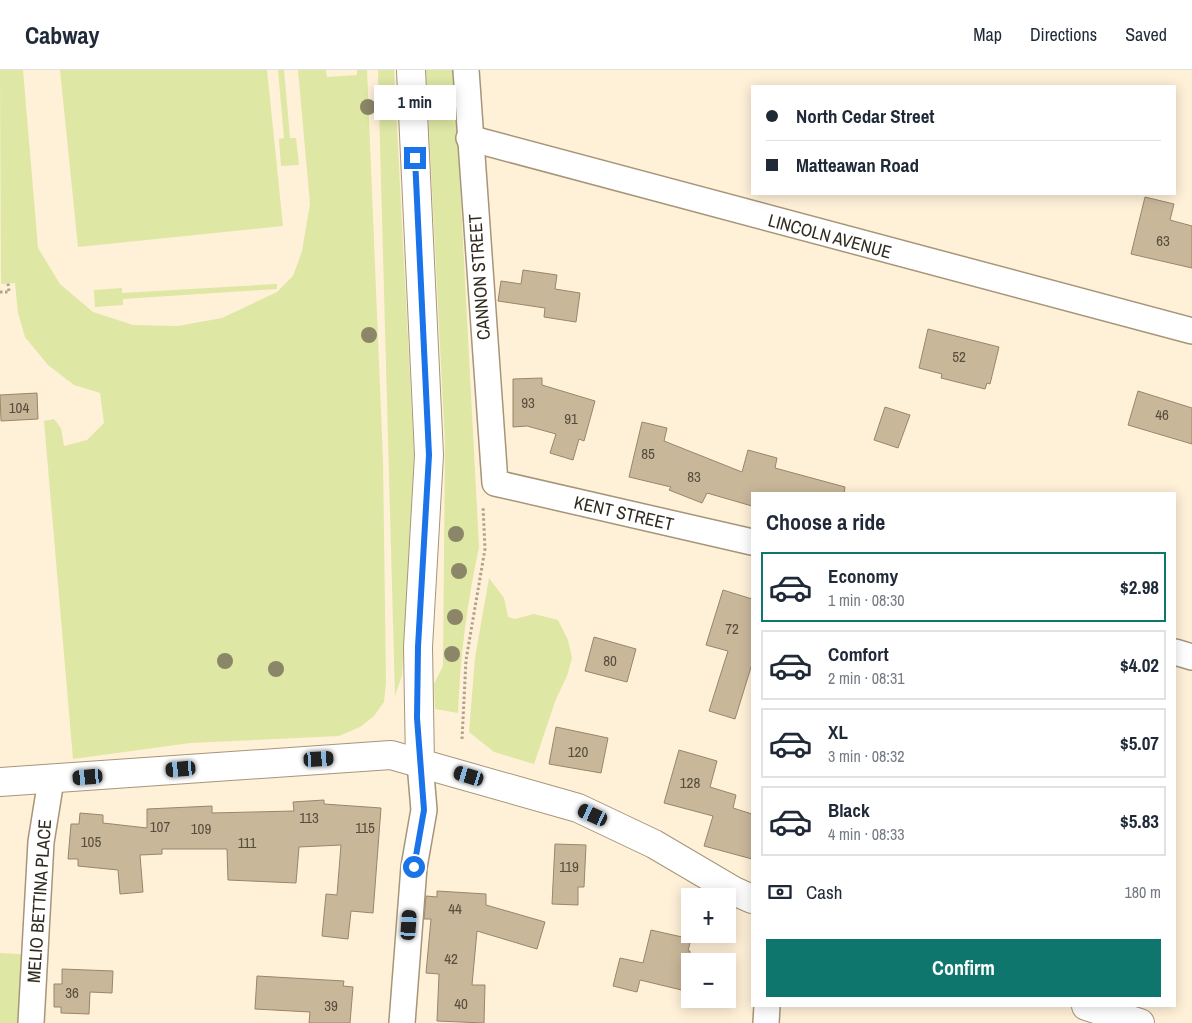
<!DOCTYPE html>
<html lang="en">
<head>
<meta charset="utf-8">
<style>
  :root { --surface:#fff; --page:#f6f6f7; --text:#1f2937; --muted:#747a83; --line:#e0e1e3; --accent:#0f766e }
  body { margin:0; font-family:"Archivo Narrow",sans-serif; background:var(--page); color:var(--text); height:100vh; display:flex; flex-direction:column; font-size:19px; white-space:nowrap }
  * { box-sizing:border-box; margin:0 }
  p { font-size:16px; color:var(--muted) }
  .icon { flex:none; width:28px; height:28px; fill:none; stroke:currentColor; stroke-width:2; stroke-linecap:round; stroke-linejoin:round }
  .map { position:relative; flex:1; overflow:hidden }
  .details { position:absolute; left:751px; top:422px; width:425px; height:515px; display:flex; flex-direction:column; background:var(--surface); border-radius:0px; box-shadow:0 2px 12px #0003 }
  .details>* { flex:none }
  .hud { position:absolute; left:751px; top:15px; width:425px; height:110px; border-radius:0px; box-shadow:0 2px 12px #0003; display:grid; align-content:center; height:110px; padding:0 15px; background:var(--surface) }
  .tools { position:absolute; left:681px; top:818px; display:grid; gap:10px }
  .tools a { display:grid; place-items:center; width:55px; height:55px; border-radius:0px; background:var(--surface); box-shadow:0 2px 12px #0003; font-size:25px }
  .end { position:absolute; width:22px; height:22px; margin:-11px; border:6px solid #1a73e8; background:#fff; box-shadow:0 0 0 2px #fff }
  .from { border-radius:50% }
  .bubble { position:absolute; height:35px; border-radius:0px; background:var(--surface); box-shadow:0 2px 12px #0003; font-size:16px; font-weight:700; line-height:35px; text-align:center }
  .car { position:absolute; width:15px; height:30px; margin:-15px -8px; border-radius:6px; box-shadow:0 0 4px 1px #0007; background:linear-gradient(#222 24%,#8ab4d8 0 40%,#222 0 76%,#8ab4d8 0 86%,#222 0) }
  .hud b { display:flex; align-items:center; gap:18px; height:48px; font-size:19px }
  .hud b+b { border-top:1px solid var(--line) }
  .hud i { width:12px; height:12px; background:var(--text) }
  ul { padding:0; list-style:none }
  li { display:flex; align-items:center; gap:15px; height:70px; margin:0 10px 8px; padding:0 5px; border:2px solid var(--line); border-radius:0px }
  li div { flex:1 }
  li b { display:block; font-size:19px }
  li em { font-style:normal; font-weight:700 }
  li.active { border-color:var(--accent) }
  li>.icon { width:45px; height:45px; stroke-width:1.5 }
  h2 { padding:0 15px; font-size:22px; line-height:60px }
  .pay { display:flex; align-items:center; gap:12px; height:55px; padding:0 15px; font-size:19px }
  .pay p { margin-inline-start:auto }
  .action { display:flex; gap:10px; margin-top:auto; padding:10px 15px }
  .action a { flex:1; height:58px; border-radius:0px; background:var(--accent); color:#fff; font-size:20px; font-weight:700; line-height:58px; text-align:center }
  header { display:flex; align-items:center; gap:30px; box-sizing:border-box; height:70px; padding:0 25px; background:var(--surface); border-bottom:1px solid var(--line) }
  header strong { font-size:24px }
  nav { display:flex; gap:28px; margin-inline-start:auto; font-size:18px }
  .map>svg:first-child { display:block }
</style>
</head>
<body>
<header>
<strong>Cabway</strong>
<nav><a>Map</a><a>Directions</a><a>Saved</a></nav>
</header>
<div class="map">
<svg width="1192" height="953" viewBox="0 0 1192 953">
  <rect width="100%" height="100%" fill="#fff0d8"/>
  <g fill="#dee7a4">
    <polygon points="0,0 23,0 38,178 60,214 93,242 133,255 178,256 222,248 277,222 293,206 302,181 310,134 298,0 326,0 327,7 357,5 357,0 367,0 383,391 386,613 384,632 374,646 360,657 339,666 190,673 73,689 44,351 54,349 61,358 64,376 87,370 104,353 100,323 74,315 48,295 25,267 18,243 15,213 1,214"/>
    <polygon points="60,0 267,0 283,156 78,177"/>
    <polygon points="278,0 284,0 290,68 296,68 299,95 281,96 279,69 284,68"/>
    <polygon points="378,0 394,0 414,385 402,605 395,626"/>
    <path d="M426 0H454L479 477C467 533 460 587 458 643L435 639 434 614 443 596 445 374Z"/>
    <polygon points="277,214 277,219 123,229 123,235 95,237 94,220 122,218 122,223"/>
    <polygon points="489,508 504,528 508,547 515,549 534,544 558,550 568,570 572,588 567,606 556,629 534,694 494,682 469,662 475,588"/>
    <polygon points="0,883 35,885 31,953 0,953"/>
  </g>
  <g fill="#c9b79a" stroke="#97866a">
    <polygon points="1145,127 1174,134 1170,150 1192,156 1192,198 1131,184"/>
    <polygon points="523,200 557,205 555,219 580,223 576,252 544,247 545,238 498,231 501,211 521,214"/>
    <polygon points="928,259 999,277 990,314 987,313 985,319 941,308 942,304 919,298"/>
    <polygon points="542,308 542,315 595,331 584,371 579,369 573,390 550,383 556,364 527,356 513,357 513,309"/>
    <polygon points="1138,321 1192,338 1192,374 1128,355"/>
    <polygon points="37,323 38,349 1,351 0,325"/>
    <polygon points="885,337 910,345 898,378 874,370"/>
    <polygon points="642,352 667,358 664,371 742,402 748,380 777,388 775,398 845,417 844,424 752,424 752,436 707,423 702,433 669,420 671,417 629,407"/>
    <polygon points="723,520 752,529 752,594 735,649 709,641 728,581 706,575"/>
    <polygon points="594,567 636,579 627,612 585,601"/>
    <polygon points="556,657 608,668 601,703 549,694"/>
    <polygon points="679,680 717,691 710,717 736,725 733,738 752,744 752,789 704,776 713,746 664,733"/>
    <polygon points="324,730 324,734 381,738 373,843 351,841 348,869 322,866 326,824 337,825 341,775 299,777 296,813 228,810 227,779 162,779 162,784 140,785 143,822 120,824 118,800 78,796 78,789 68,789 71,754 79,754 80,743 103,745 103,753 147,758 147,739 212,736 212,743 294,741 293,732"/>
    <polygon points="555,774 586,775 584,817 578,817 578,835 552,834"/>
    <polygon points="437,821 486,824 486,835 545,852 537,879 477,861 472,915 485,915 484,953 437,951 439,904 426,903 431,849 424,849 426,826 437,827"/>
    <polygon points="651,860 691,869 688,881 690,881 690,922 640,910 637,922 613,916 620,888 643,893"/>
    <polygon points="62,899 113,901 112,923 90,922 89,944 61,943 61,937 54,937 54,914 62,914"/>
    <polygon points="257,906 344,911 343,916 353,917 350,953 309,953 310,942 255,939"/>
  </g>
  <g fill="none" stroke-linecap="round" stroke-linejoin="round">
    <g stroke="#a69579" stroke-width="28">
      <g id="minor">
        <polyline points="466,0 495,413 752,472"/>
        <polyline points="469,68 1192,261"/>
        <polyline points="1175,582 1192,587"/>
        <polyline points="31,953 41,772 51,710"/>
        <polyline points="402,953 414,797 424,740 420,693"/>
        <polyline points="766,953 767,936"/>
      </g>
    </g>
    <g stroke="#a69579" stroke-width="30">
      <g id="tertiary">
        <polyline points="411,0 429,385 418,577 420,693"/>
        <polyline points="0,712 391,685 578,738 654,774 734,821 752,829"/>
        <polyline points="1086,936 1140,953"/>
      </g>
    </g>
    <g stroke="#aea28e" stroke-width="3" stroke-dasharray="2.5 2.5" stroke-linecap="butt">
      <polyline points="0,222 9,222 8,213"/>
      <polyline points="462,669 466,590 485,479 483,436"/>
    </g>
    <use href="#minor" stroke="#fff" stroke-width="25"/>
    <use href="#tertiary" stroke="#fff" stroke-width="28"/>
  </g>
  <g fill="#8b8667">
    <circle cx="368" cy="37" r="8"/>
    <circle cx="369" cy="265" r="8"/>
    <circle cx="456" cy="464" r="8"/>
    <circle cx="459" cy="501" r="8"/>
    <circle cx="455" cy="547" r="8"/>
    <circle cx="452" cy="584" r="8"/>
    <circle cx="225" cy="591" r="8"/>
    <circle cx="276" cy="599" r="8"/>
  </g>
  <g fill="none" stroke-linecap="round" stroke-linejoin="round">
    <polyline stroke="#1a73e8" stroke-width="6" points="414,797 424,740 417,648 418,577 429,385 415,88"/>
  </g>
  <g text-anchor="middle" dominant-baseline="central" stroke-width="4.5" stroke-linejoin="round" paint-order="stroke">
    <g font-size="15" fill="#574d3d">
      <text x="1163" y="170">63</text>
      <text x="959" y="286">52</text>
      <text x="528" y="332">93</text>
      <text x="19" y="337">104</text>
      <text x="1162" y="344">46</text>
      <text x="571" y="348">91</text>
      <text x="648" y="383">85</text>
      <text x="694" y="406">83</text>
      <text x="732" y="558">72</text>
      <text x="610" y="590">80</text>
      <text x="578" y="681">120</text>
      <text x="690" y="712">128</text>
      <text x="309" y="747">113</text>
      <text x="160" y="756">107</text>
      <text x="365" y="757">115</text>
      <text x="201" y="758">109</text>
      <text x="91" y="771">105</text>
      <text x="247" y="772">111</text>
      <text x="569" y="796">119</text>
      <text x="455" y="838">44</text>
      <text x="451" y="888">42</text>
      <text x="72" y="922">36</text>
      <text x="461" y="933">40</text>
      <text x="331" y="935">39</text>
    </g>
    <g font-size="18" fill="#312a1e" stroke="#fff">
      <text transform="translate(830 166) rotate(15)">LINCOLN AVENUE</text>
      <text transform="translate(479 207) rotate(-94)">CANNON STREET</text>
      <text transform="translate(624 443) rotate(13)">KENT STREET</text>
      <text transform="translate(39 831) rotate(-86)">MELIO BETTINA PLACE</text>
    </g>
  </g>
</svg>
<div class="tools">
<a>+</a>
<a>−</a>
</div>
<i class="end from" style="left:414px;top:797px"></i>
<i class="end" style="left:415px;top:88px"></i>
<div class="bubble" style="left:374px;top:15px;width:82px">1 min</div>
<i class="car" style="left:319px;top:689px;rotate:87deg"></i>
<i class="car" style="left:181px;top:699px;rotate:265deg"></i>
<i class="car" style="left:469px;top:706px;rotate:287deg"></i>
<i class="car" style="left:88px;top:707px;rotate:265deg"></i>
<i class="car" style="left:593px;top:745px;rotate:295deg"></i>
<i class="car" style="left:409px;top:855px;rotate:4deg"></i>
<div class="hud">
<b><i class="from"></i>North Cedar Street</b>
<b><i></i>Matteawan Road</b>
</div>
<section class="details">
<h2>Choose a ride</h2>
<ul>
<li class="active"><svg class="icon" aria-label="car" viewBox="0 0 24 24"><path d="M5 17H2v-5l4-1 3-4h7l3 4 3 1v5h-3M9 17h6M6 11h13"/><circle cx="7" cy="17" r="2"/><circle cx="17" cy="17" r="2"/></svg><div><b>Economy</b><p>1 min · 08:30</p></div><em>$2.98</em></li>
<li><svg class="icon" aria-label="car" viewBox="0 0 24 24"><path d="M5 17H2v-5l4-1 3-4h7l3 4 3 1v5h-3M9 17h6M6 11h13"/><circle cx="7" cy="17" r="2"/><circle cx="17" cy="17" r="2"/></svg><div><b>Comfort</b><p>2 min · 08:31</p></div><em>$4.02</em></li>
<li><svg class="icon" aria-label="car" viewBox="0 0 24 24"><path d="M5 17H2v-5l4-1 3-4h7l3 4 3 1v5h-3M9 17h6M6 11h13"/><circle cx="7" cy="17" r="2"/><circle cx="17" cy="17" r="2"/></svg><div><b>XL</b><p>3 min · 08:32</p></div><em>$5.07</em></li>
<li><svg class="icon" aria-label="car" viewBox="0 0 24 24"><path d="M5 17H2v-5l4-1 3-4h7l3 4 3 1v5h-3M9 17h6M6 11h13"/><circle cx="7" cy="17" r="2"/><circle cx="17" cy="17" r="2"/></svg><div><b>Black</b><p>4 min · 08:33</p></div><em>$5.83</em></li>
</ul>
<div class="pay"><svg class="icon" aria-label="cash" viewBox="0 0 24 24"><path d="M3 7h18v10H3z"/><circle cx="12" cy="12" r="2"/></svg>Cash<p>180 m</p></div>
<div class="action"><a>Confirm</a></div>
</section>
</div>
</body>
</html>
